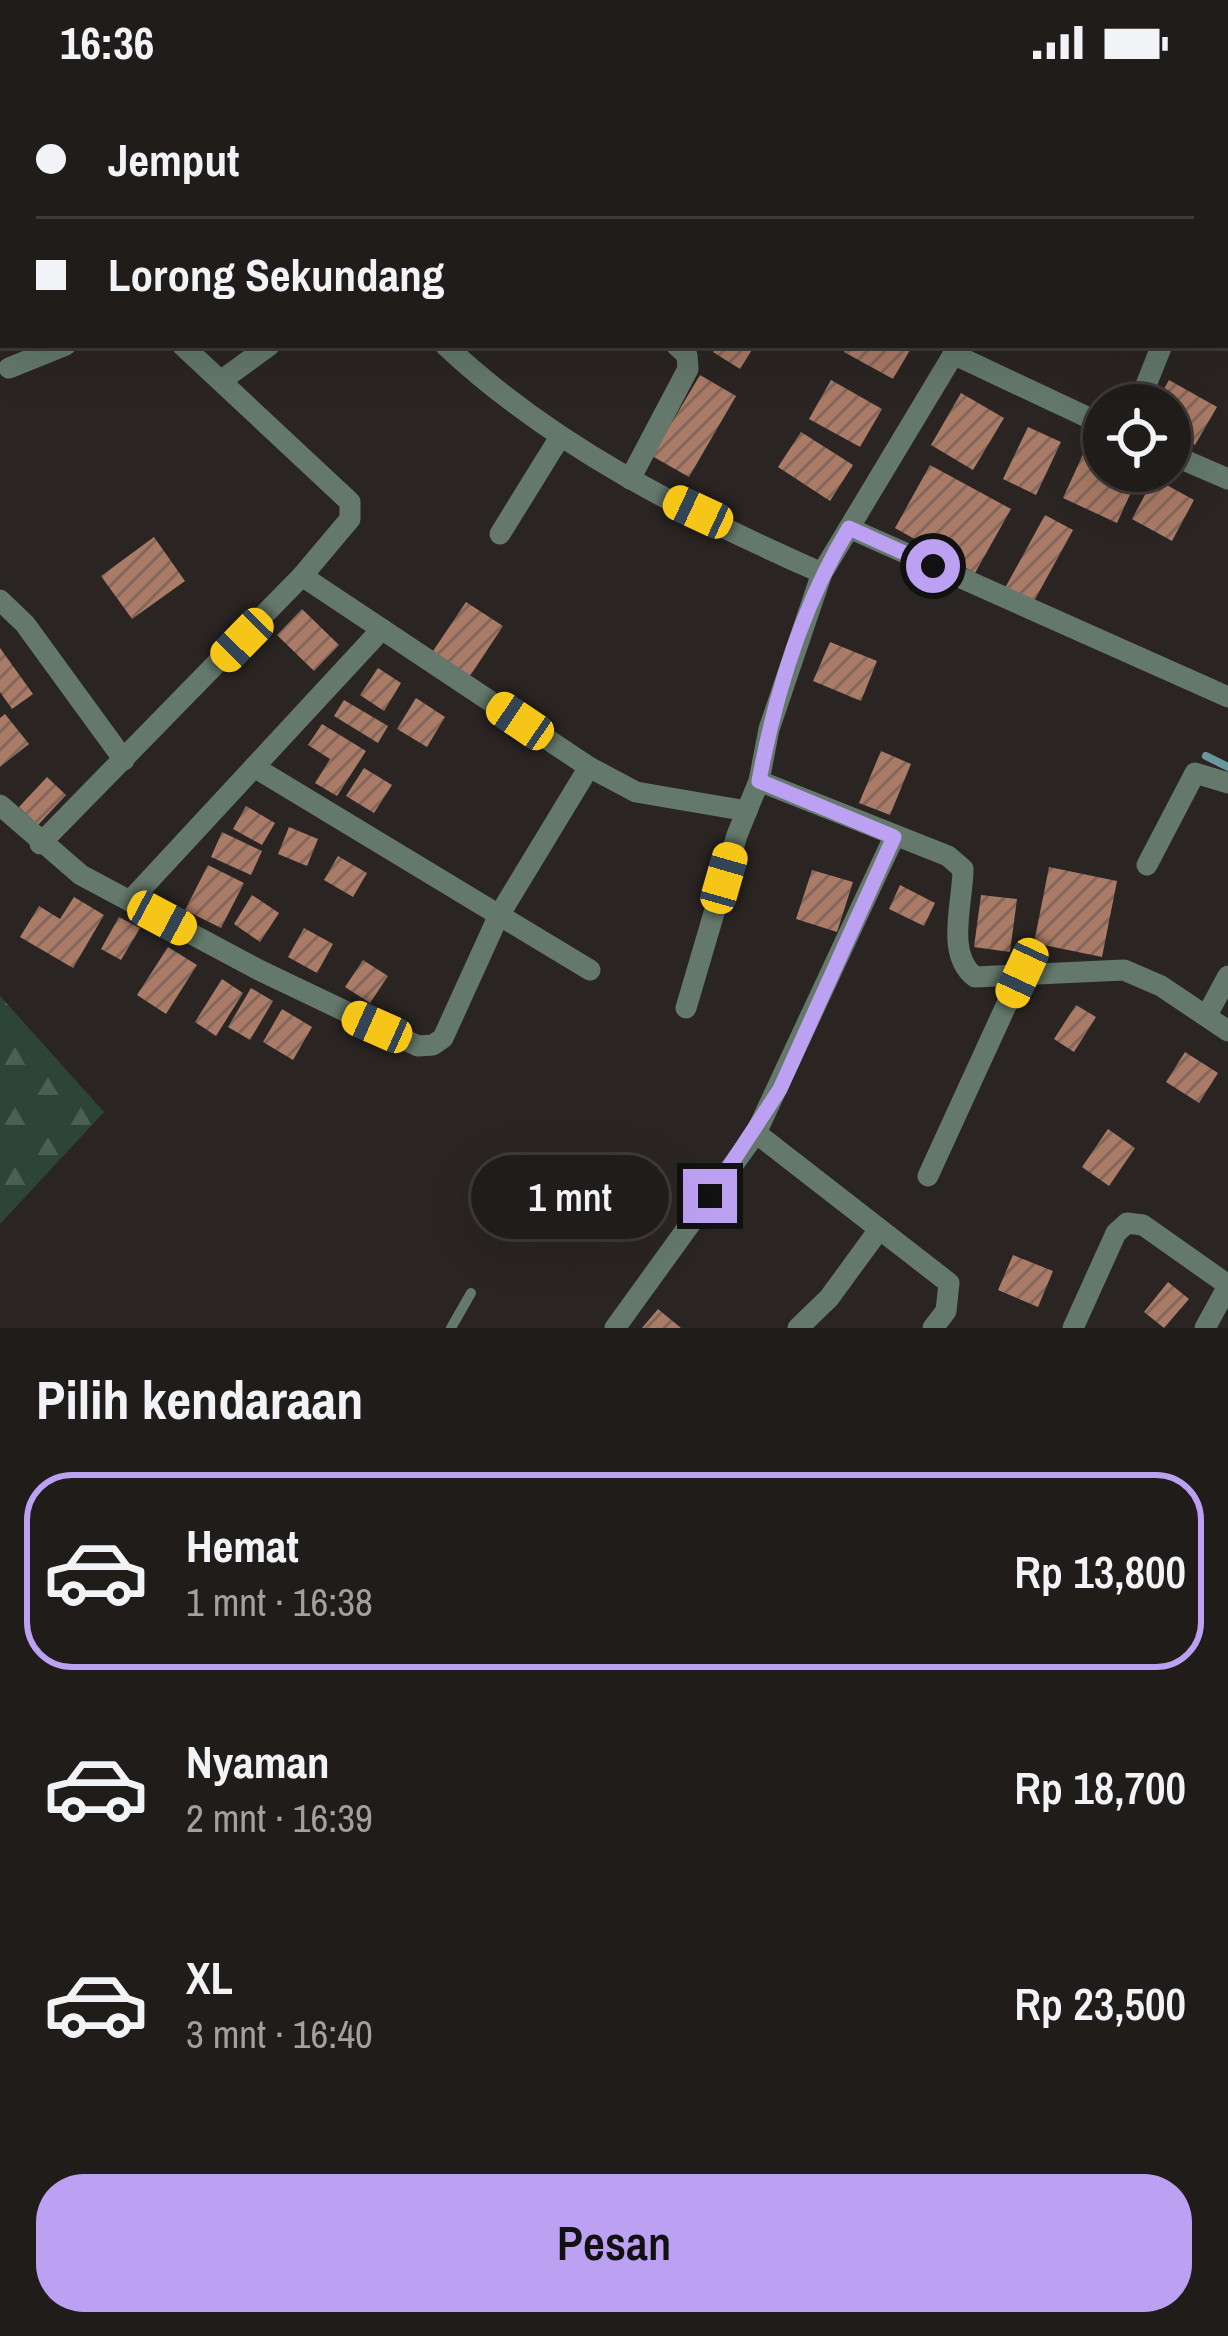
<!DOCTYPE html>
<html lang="id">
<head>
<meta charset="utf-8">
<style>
  :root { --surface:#201c1a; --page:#282523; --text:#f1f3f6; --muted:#a2a1a2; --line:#3d3a39; --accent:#bca0f2 }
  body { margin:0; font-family:"Archivo Narrow",sans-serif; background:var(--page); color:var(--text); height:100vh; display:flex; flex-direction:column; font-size:45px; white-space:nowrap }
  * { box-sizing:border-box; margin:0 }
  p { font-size:39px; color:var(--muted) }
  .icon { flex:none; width:66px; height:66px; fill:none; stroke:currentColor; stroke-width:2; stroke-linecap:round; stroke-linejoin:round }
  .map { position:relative; height:1244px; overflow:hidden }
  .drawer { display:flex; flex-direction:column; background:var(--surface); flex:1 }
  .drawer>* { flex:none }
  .hud { position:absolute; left:0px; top:0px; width:1230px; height:264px; box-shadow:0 12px 48px #0002,0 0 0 3px var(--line); display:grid; align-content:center; height:264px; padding:0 36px; background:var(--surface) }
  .tools { position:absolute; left:1083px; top:300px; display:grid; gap:24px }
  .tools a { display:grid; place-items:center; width:108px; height:108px; border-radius:50%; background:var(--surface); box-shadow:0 12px 48px #0002,0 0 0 3px var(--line); font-size:60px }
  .end { position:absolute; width:54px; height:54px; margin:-27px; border:15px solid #bca0f2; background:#111; box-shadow:0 0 0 6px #111 }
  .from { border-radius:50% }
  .bubble { position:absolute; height:84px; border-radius:42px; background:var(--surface); box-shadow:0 12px 48px #0002,0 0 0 3px var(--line); font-size:39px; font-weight:600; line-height:84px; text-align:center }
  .car { position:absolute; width:36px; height:72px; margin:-36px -18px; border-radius:15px; box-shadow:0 0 9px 3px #0007; background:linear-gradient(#f5c518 24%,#345 0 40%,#f5c518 0 76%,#345 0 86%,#f5c518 0) }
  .hud b { display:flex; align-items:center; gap:42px; height:114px; font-size:45px }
  .hud b+b { border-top:3px solid var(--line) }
  .hud i { width:30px; height:30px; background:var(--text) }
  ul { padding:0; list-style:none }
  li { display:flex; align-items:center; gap:36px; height:198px; margin:0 24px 18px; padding:0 12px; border:6px solid transparent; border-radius:48px }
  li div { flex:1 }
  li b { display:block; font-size:45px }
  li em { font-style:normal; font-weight:600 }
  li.on { border-color:var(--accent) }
  li>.icon { width:108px; height:108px; stroke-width:1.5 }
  h2 { padding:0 36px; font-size:54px; line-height:144px }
  .primary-button { display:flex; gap:24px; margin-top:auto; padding:24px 36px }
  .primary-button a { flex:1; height:138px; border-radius:48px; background:var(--accent); color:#111; font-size:48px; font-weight:600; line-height:138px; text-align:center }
  .status { display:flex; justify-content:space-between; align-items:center; height:84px; padding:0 60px; background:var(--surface); direction:ltr }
  .status svg { height:33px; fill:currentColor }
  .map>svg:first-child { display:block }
</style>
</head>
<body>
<div class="status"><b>16:36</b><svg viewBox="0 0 49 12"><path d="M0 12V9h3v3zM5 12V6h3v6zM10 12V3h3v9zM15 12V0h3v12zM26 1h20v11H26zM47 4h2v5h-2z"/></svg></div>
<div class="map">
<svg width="1228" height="1244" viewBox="0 0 1228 1244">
  <defs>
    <pattern id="forest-firs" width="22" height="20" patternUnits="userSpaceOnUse" patternTransform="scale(3)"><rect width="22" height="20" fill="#2d4534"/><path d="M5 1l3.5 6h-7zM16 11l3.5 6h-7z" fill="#4c6052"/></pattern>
    <pattern id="building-hatch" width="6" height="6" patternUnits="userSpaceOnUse" patternTransform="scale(3)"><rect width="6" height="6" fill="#aa7b66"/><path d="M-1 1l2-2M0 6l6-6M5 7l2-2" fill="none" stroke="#84675a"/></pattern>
  </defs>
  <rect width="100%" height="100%" fill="#2a2523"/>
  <polygon fill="url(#forest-firs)" points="0,912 104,1028 0,1140"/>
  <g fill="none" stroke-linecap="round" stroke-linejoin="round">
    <g stroke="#6a969e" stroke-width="8">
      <polyline points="234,0 238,3"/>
      <polyline points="145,3 147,0"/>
      <polyline points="0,173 3,172"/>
      <polyline points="1206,672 1228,683"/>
    </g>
  </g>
  <g fill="url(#building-hatch)">
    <polygon points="718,261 755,261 740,285 713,268"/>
    <polygon points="848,261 913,261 893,295 844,268"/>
    <polygon points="700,291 736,312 689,393 652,372"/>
    <polygon points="831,296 882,325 860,363 809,335"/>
    <polygon points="1169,296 1217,323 1195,361 1170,347 1170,321 1155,321"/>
    <polygon points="961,309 1004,334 973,386 931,361"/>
    <polygon points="1028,343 1061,358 1036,411 1003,395"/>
    <polygon points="801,348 853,381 830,417 778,383"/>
    <polygon points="1084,368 1104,377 1104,387 1138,393 1117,439 1063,414"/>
    <polygon points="930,381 1011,425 975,489 895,444"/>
    <polygon points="1154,394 1194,416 1172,457 1132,435"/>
    <polygon points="1045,431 1073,446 1033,519 1005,504"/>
    <polygon points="154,453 185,497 132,535 101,492"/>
    <polygon points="466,518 503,542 470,592 433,567"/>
    <polygon points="302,525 339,561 314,587 277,551"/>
    <polygon points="830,558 877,577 861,617 813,597"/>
    <polygon points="0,564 33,610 12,625 0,608"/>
    <polygon points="378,584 401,599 384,627 360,611"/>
    <polygon points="416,614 445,633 427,663 397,645"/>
    <polygon points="344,616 388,642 378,659 334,632"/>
    <polygon points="5,630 29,660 0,683 0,634"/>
    <polygon points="322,640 366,667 337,712 315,699 330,675 308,661"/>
    <polygon points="881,667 911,680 890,731 859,719"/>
    <polygon points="364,684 392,701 374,729 346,712"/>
    <polygon points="47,693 66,711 38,741 19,723"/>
    <polygon points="246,722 275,739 262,761 233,745"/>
    <polygon points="289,743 318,755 307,782 278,770"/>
    <polygon points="222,748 262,767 251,791 211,773"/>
    <polygon points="338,772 367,789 353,813 324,796"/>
    <polygon points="208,781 244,799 221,844 185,826"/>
    <polygon points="1049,783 1117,797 1102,873 1034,859"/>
    <polygon points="812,786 853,798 837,848 796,835"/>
    <polygon points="900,801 935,819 924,842 889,825"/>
    <polygon points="252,811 279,829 260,858 234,840"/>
    <polygon points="981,811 1017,815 1010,868 974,863"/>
    <polygon points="74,813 104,831 73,884 20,853 39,822 60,835"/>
    <polygon points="119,833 140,844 121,876 101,865"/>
    <polygon points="304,844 333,860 317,889 288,873"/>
    <polygon points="168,863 197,881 166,930 137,911"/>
    <polygon points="363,876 388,892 370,919 345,903"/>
    <polygon points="222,895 243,909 216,952 195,938"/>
    <polygon points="251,904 273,917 250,956 228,943"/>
    <polygon points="1076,921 1096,933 1074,968 1054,955"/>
    <polygon points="282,925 312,943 293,976 263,958"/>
    <polygon points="1185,968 1218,989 1199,1019 1166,998"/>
    <polygon points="1108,1045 1135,1064 1109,1102 1082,1083"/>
    <polygon points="1013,1171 1053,1187 1038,1223 998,1206"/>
    <polygon points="1168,1198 1189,1215 1164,1244 1144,1228"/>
    <polygon points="658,1225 681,1244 642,1244"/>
  </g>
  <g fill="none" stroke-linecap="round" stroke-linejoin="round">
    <polyline stroke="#64786b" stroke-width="10" points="451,1244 471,1209"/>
    <g stroke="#64786b" stroke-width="21">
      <polyline points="187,0 189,3"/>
      <polyline points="977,0 981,3"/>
      <polyline points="498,3 505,0"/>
      <polyline points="740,3 741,0"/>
      <polyline points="1130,3 1132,0"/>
      <polyline points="1227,150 1228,150"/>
      <polyline points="182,261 350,418 350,435 302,492"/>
      <path d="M445 261C552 362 688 430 822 489"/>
      <polyline points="953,270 1104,341"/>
      <polyline points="9,284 66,261"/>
      <polyline points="222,296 270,261"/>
      <polyline points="1138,321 1162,261"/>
      <polyline points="1170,370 1228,395"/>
      <polyline points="630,395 688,285 687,271 676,261"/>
      <polyline points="849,444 1228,613"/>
      <polyline points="500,450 560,353"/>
      <polyline points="0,516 25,540 124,676"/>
      <polyline points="254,683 590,886"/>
      <polyline points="759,697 769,645 822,489 959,261"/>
      <polyline points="0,721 81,791 259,886 418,962 433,961 443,954 498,833 589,683"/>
      <polyline points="40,760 302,492 589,683 636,708 747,727"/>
      <polyline points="1147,781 1195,689 1228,699"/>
      <polyline points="130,817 382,545"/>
      <path d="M686 924 737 751 759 697 948 772 963 785C963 819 945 870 975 893L1124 886 1161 902 1228 947"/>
      <polyline points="1207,931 1228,892"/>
      <polyline points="756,1049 949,1199 946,1227 933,1244"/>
      <polyline points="928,1092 1021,889"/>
      <polyline points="615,1244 756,1049 894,753"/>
      <polyline points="798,1244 829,1214 878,1147"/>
      <polyline points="1073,1244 1116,1149 1127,1139 1143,1141 1228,1201"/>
      <polyline points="1205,1244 1228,1202"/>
    </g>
  </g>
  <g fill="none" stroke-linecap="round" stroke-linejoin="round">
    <path stroke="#bca0f2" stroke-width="15" d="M710 1112 780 1005 894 753 759 697C775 611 803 520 849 444L933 482"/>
  </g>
</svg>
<div class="tools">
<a><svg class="icon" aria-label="locate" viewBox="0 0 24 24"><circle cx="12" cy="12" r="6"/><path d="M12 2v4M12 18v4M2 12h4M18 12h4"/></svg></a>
</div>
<i class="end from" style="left:933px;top:482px"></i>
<i class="end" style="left:710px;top:1112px"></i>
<div class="bubble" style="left:471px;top:1071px;width:198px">1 mnt</div>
<i class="car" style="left:698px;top:428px;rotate:295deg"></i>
<i class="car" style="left:242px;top:556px;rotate:224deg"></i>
<i class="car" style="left:520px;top:637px;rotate:304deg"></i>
<i class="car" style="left:724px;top:794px;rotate:16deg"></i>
<i class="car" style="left:162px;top:834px;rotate:118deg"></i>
<i class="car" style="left:1022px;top:889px;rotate:205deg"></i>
<i class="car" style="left:377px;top:943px;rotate:294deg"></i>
<div class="hud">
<b><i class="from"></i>Jemput</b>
<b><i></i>Lorong Sekundang</b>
</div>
</div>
<section class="drawer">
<h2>Pilih kendaraan</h2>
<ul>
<li class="on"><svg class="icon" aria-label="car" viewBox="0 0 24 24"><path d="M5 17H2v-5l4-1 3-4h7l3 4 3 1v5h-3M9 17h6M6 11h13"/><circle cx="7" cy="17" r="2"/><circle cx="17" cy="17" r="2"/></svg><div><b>Hemat</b><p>1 mnt · 16:38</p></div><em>Rp 13,800</em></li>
<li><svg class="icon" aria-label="car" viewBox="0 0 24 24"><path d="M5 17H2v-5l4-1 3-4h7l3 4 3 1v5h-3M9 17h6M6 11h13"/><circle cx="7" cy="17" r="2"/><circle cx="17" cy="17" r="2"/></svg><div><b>Nyaman</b><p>2 mnt · 16:39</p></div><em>Rp 18,700</em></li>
<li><svg class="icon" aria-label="car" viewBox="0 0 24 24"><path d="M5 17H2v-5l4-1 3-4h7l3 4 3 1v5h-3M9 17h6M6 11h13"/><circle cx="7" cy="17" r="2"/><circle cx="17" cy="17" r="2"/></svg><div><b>XL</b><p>3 mnt · 16:40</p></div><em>Rp 23,500</em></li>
</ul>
<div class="primary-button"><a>Pesan</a></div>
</section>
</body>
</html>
